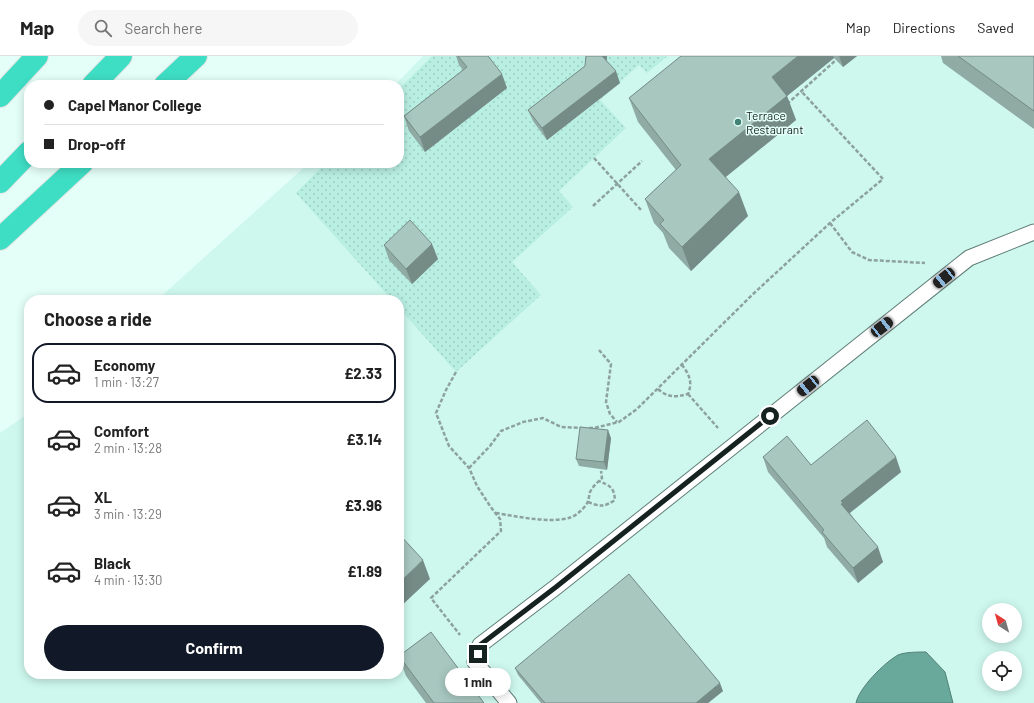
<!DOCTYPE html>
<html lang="en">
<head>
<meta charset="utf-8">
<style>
  :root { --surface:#fff; --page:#f6f6f6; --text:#222; --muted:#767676; --line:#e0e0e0; --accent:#111827 }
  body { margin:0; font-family:Barlow,sans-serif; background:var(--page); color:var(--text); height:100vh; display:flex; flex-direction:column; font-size:15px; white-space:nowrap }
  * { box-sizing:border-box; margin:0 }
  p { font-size:13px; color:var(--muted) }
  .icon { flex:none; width:22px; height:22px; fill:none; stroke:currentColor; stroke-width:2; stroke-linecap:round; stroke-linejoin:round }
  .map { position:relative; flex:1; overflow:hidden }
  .drawer { position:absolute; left:24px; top:239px; width:380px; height:384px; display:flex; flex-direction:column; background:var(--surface); border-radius:16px; box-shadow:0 2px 10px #0003 }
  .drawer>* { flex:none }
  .banner { position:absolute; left:24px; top:24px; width:380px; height:88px; border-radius:16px; box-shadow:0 2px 10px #0003; display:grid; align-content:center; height:88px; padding:0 20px; background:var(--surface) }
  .needle { width:26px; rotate:323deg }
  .buttons { position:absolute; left:982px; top:547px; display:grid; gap:8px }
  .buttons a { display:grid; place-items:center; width:40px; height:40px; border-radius:50%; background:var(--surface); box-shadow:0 2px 10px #0003; font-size:20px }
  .end { position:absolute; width:18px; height:18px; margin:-9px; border:5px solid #15221f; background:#fff; box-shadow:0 0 0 2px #fff }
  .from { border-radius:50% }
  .bubble { position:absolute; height:28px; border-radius:14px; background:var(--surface); box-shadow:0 2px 10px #0003; font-size:13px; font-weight:700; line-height:28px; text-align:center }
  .car { position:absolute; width:12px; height:24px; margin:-12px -6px; border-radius:5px; box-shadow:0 0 3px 1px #0007; background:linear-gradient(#222 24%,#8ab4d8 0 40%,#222 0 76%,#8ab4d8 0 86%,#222 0) }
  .banner b { display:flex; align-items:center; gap:14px; height:38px; font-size:15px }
  .banner b+b { border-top:1px solid var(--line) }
  .banner i { width:10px; height:10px; background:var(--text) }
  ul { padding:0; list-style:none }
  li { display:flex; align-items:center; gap:12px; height:60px; margin:0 8px 6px; padding:0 12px; border:2px solid transparent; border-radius:16px }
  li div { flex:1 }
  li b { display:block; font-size:15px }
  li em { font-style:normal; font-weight:700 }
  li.selected { border-color:var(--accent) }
  li>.icon { width:36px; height:36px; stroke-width:1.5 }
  h2 { padding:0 20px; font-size:18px; line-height:48px }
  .primary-button { display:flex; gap:8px; margin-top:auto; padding:8px 20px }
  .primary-button a { flex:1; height:46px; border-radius:24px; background:var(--accent); color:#fff; font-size:16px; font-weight:700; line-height:46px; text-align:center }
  header { display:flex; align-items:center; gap:24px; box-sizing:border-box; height:56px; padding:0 20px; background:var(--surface); border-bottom:1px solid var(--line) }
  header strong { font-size:19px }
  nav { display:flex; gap:22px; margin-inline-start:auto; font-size:14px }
  .search { width:280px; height:36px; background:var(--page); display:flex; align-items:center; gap:10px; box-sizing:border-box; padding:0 14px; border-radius:22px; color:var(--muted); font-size:15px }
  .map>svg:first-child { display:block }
</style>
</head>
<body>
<header>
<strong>Map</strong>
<div class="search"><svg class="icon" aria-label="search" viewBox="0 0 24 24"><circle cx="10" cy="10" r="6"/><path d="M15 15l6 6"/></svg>Search here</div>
<nav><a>Map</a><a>Directions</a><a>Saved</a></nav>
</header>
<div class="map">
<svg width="1034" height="647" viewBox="0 0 1034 647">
  <defs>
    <pattern id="park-dots" width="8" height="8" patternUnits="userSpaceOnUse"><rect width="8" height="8" fill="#b9efe3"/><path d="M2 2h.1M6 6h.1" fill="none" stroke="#9ecdc2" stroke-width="1.8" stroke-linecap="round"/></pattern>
  </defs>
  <rect width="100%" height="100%" fill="#e4fff8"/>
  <path fill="#cef8ee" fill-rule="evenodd" d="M423 0H1034V647H0V377L29 357V618H399V244H157L309 107H399V29H395ZM989 554H1015V580H989ZM989 602H1015V628H989Z"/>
  <polygon fill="url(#park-dots)" points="432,0 668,0 647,17 639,9 600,44 626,72 559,135 573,151 512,206 541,239 456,316 399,252 399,244 392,244 296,137 326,107 399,107 399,33"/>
  <path fill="#69a99c" stroke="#508076" d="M926 596 945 616 953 647H856C859 632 884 607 898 599 905 596 918 596 926 596Z"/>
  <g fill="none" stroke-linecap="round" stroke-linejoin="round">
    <g stroke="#607e77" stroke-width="17">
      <polyline id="lane" points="509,647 475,606 480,589 556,531 969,202 1034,176"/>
    </g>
    <g stroke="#e3e4e4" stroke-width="24">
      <g id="highway">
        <polyline points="93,29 121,0"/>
        <polyline points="165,29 196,0"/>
        <polyline points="0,40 37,0"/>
        <polyline points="0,126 29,96"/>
        <polyline points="0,183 82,107"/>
      </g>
    </g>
    <g stroke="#8da29d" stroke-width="2.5" stroke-dasharray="4 2" stroke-linecap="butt">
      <polyline points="787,48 836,4"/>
      <polyline points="594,102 641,154"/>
      <polyline points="593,150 642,105"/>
      <polyline points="830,167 852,196 869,204 925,207"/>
      <polyline points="599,294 611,308 606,346 610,358 617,366"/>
      <polyline points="456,316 446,334 436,357 449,390 469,412 477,430 490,450 500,463 501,475 431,542 460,579"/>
      <path d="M658 333C668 342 675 341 688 338 693 326 689 318 682 309"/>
      <polyline points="688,338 718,372"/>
      <polyline points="589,372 594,372 619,366 637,353 752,239 830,167 883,123 801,35"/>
      <polyline points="469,412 490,390 501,375 523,366 543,362 561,371 582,372"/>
      <path d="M588 446C601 451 604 451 615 444 614 431 610 430 599 425"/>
      <path d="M496 457C515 460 564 471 578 457 581 455 587 449 588 445 589 443 589 439 590 436 593 430 598 426 602 422L601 415"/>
    </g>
    <use href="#lane" stroke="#fff" stroke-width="15"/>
    <use href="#highway" stroke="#3edec4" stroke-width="22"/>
  </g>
  <g fill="#90aba4">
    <polygon points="456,0 488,0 507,32 425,96 409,75 404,60 463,14 459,9"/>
    <polygon points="586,0 607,0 607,5 620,27 547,84 533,65 528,54 585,10"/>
    <polygon points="681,0 857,0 843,11 834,2 787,40 796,64 726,121 748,160 691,215 669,192 663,177 654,167 645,143 676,114 638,66 629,42"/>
    <polygon points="941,0 1034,0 1034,73 943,7"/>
    <polygon points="384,189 438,203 412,228 389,204"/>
    <polygon points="611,382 607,414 579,410 576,403"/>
    <polygon points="763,401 811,409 901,416 850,457 883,506 858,527 827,491 824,482 768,416"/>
    <polygon points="399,600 484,647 426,647 406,620"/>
    <polygon points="515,612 723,635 708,647 541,647 518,619"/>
  </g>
  <g fill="#758b86">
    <polygon points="602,0 607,0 606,11"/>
    <polygon points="798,0 833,0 834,2 787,40 796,64 718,127 709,103 772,21"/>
    <polygon points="839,0 857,0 843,11"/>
    <polygon points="616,15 620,27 547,84 542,72"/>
    <polygon points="502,18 507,32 425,96 420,81"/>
    <polygon points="739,136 748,160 691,215 682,191"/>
    <polygon points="432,188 438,203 412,228 406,213"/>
    <polygon points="608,374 611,382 607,414 604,406"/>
    <polygon points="896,401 901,416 847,459 841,448 841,445"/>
    <polygon points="878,491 883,506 858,527 853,512"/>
    <polygon points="423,504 430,523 399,552 399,527"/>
    <polygon points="720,627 723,635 708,647 696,647"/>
  </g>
  <g fill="#a7c7bf" stroke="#758b86">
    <polygon points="458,0 488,0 502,18 420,81 404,60 467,11"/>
    <polygon points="586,0 602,0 616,15 542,72 528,54 585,10"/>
    <polygon points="681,0 798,0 772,21 787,40 709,103 739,136 682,191 660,168 664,164 645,143 681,109 629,42"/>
    <polygon points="958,0 1034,0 1034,55"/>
    <polygon points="410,164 432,188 406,213 384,189"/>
    <polygon points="867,364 896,401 841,445 843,447 841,448 878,491 853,512 822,476 824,474 763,401 787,380 811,409"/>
    <polygon points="580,371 608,374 604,406 576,403"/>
    <polygon points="399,478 423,504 399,527"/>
    <polygon points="629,518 720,627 696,647 545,647 515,612"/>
    <polygon points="431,576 484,647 434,647 399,600"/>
  </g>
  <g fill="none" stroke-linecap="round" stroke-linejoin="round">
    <polyline stroke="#15221f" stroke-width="5" points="478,598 480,589 556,531 770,360"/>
  </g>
  <circle fill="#408376" stroke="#e4fff8" stroke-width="1.5" cx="738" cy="66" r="4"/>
  <g text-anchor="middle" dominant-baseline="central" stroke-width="3" stroke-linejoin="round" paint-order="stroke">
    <g font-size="12" fill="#15221f" stroke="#e4fff8" text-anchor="start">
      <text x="746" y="59">Terrace<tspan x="746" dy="14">Restaurant</tspan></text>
    </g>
  </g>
</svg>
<div class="buttons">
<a><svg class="needle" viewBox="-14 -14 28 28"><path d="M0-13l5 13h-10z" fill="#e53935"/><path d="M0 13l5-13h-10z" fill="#767676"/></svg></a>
<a><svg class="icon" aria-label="locate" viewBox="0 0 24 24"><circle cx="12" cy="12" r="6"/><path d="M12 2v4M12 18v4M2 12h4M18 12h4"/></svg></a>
</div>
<i class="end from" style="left:770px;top:360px"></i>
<i class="end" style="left:478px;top:598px"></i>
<div class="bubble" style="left:445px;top:612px;width:66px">1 min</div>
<i class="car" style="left:944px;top:222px;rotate:231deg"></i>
<i class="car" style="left:882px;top:271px;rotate:52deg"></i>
<i class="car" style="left:808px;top:330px;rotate:231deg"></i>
<div class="banner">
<b><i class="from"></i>Capel Manor College</b>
<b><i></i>Drop-off</b>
</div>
<section class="drawer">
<h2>Choose a ride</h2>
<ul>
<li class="selected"><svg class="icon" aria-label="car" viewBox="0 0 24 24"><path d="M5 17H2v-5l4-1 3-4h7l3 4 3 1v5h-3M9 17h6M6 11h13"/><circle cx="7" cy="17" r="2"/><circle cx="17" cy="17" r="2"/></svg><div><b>Economy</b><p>1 min · 13:27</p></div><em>£2.33</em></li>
<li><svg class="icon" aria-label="car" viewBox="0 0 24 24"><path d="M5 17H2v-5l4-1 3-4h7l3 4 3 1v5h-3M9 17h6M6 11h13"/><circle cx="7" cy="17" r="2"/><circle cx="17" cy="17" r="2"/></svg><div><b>Comfort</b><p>2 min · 13:28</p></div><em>£3.14</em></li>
<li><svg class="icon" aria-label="car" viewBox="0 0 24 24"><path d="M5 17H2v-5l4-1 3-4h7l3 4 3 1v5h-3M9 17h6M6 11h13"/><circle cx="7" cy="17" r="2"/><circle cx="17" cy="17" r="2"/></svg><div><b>XL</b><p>3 min · 13:29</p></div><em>£3.96</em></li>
<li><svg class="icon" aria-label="car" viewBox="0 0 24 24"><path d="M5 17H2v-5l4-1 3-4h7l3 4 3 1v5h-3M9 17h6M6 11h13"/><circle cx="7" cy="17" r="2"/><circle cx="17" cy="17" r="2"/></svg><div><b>Black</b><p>4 min · 13:30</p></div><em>£1.89</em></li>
</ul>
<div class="primary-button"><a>Confirm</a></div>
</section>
</div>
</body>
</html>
